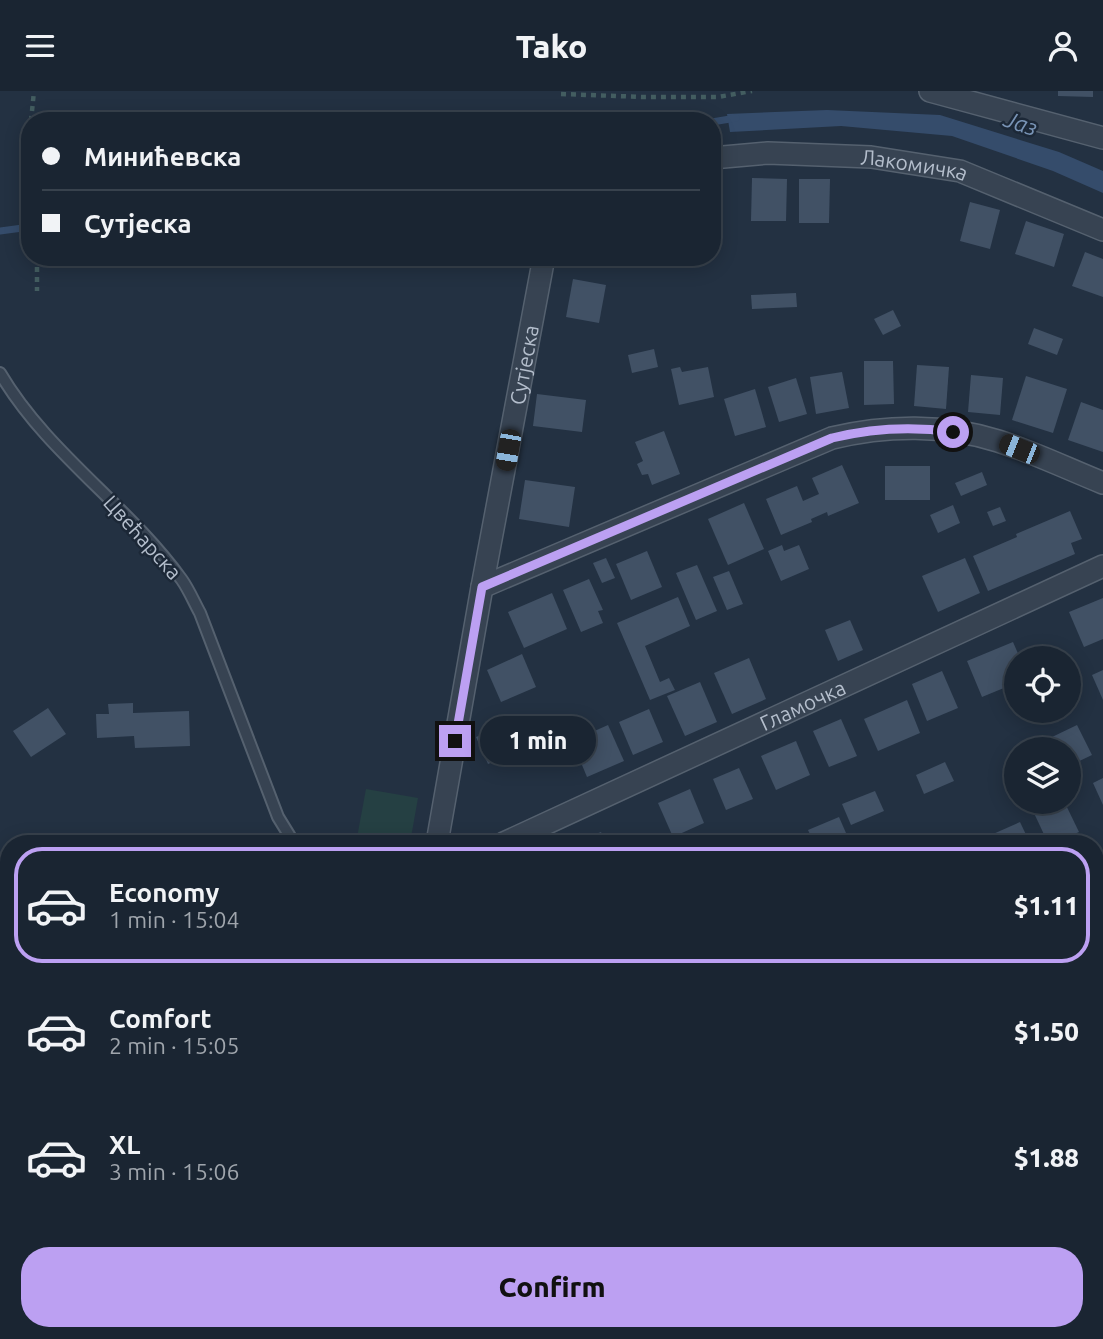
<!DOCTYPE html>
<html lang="en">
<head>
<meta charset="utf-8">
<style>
  :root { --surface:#1a2532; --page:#232d3a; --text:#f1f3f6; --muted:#9fa5ac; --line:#38424d; --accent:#bca0f2 }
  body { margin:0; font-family:Ubuntu,sans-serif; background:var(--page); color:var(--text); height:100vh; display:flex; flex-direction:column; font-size:26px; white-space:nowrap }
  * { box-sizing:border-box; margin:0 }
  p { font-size:23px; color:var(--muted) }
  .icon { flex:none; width:38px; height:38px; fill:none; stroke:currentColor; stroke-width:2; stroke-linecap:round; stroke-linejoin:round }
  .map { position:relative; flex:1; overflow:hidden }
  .details { position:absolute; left:0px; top:744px; width:1104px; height:506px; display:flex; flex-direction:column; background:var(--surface); border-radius:28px 28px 0 0; box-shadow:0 4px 18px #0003,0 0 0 2px var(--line) }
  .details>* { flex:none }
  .top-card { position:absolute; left:21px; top:21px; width:700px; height:154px; border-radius:28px; box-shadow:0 4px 18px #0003,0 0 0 2px var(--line); display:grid; align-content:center; height:154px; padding:0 21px; background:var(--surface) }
  .fabs { position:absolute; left:1004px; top:555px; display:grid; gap:14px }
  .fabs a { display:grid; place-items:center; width:77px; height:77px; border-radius:50%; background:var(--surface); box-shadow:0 4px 18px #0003,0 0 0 2px var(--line); font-size:35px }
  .end { position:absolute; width:32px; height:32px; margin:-16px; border:9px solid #bca0f2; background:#111; box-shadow:0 0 0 4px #111 }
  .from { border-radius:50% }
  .bubble { position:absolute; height:49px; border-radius:24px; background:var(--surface); box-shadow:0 4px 18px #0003,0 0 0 2px var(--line); font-size:23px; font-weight:800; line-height:49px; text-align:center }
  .car { position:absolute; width:21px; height:42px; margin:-21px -10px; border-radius:9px; box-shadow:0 0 5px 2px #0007; background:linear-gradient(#222 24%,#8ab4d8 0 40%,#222 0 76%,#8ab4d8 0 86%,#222 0) }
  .top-card b { display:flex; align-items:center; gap:24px; height:66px; font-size:26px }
  .top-card b+b { border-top:2px solid var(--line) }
  .top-card i { width:18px; height:18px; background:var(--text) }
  ul { padding:12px 0 0; list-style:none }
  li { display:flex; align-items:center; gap:21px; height:116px; margin:0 14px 10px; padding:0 7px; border:4px solid transparent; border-radius:28px }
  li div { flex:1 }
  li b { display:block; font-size:26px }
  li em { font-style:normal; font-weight:800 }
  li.current { border-color:var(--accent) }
  li>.icon { width:63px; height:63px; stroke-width:1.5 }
  .button { display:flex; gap:14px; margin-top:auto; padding:14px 21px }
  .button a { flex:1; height:80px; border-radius:28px; background:var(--accent); color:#111; font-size:28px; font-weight:800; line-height:80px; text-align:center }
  header { display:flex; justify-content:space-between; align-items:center; height:91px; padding:0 21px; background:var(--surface); font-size:32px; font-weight:800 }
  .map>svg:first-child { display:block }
</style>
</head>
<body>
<header><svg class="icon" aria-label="menu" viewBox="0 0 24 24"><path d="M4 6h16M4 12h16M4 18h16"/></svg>Tako<svg class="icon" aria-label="person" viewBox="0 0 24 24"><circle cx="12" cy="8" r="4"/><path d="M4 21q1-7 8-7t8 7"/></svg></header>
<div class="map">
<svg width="1103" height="1248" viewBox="0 0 1103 1248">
  <rect width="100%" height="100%" fill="#233142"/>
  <polygon fill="#254043" points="366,698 418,707 410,752 356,752"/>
  <polygon fill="#354c6b" points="827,19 940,24 1059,61 1103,80 1103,102 1053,80 952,45 841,35 730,41 727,23"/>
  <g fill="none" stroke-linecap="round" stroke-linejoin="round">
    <g stroke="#354c6b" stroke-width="7">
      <polyline points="712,31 736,27"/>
      <polyline points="0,140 30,136"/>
    </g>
  </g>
  <g fill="#415165">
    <polygon points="1058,0 1093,0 1093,6 1058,5"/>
    <polygon points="752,87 787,88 786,130 751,130"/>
    <polygon points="799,88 830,88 829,132 799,132"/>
    <polygon points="970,111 1000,119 990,158 960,150"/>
    <polygon points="1026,130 1064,143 1054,176 1015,163"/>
    <polygon points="1085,161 1103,168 1103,206 1072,195"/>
    <polygon points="573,188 606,194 599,232 566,226"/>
    <polygon points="796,202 797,216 752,218 751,204"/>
    <polygon points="893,219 901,235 883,244 874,228"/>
    <polygon points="1034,237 1063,248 1057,264 1028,253"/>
    <polygon points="654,258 658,276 632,282 628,264"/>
    <polygon points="864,270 893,270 894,313 864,314"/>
    <polygon points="917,274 949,276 946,318 914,315"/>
    <polygon points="680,276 682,281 708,276 714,306 679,314 671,278"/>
    <polygon points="842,281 849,317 816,323 810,286"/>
    <polygon points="971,284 1003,287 1000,324 968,321"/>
    <polygon points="1026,285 1067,298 1053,342 1012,329"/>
    <polygon points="796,287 807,323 779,331 768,296"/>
    <polygon points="755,298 766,336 735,345 724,308"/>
    <polygon points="537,303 586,309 582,341 533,335"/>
    <polygon points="1081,311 1103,319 1103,361 1068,349"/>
    <polygon points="664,340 680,383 652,394 648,383 642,384 637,373 643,370 635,351"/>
    <polygon points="842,374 859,412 828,425 827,421 811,428 812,431 781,444 766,408 797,395 803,410 819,403 812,387"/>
    <rect x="885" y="375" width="45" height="34"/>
    <polygon points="982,381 987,394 961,405 955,392"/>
    <polygon points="525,389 575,396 569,436 519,428"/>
    <polygon points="744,412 764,458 728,474 708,428"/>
    <polygon points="953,414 960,432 938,442 930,424"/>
    <polygon points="1000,416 1006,430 993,435 987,421"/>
    <polygon points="1070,420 1082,448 1071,452 1075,463 988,500 973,465 1017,446 1016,443"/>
    <polygon points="782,454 784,460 799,454 809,478 781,490 768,460"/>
    <polygon points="647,460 662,496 631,509 616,473"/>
    <polygon points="606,467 615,487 602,492 593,472"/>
    <polygon points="965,467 980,502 938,521 922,485"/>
    <polygon points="697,474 717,520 696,529 676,482"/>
    <polygon points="729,480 743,513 727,519 713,486"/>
    <polygon points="589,488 603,519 598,520 603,532 581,541 563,499"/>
    <polygon points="552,502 567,538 524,557 508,521"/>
    <polygon points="678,506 690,535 645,555 660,591 669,587 675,599 650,609 617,532"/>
    <polygon points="1103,507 1103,548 1084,556 1069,521"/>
    <polygon points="850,529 863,559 838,570 825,539"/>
    <polygon points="1013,551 1020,567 1017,567 1017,581 1012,583 1016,592 982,606 967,570"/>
    <polygon points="522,563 536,596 501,611 487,579"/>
    <polygon points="749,567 766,608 732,623 714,582"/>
    <polygon points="1103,579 1103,609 1092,584"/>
    <polygon points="942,580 958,617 927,630 912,593"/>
    <polygon points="700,591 717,631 685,645 667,605"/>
    <polygon points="907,609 920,642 878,660 864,628"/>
    <polygon points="133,612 133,622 189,620 190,655 135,657 134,645 97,647 96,623 109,623 108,613"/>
    <polygon points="48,617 66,643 31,666 13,640"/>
    <polygon points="649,618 663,651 633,664 619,631"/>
    <polygon points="841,628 857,665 829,676 813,640"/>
    <polygon points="511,631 522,659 488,673 476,646"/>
    <polygon points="608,634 624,670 587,686 572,650"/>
    <polygon points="1077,634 1092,664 1069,675 1069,658 1058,658 1052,646"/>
    <polygon points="796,650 810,684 776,699 761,665"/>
    <polygon points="945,671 954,690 924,703 916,684"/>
    <polygon points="739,677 753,708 726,719 713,688"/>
    <polygon points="1103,687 1103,714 1093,692"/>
    <polygon points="690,698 704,732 673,746 658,712"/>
    <polygon points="875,700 884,720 851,734 842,713"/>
    <polygon points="1055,710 1064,710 1079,741 1054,752 1048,752 1033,720"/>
    <polygon points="839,726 846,742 822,752 814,752 808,739"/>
    <polygon points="1020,731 1030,752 987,752 984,747"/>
    <polygon points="601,741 606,752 573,752"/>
    <polygon points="793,743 797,752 770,752"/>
    <polygon points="971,743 975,752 950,752"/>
  </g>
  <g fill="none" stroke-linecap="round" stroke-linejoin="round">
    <g stroke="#55616f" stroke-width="14">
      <path id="service" d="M0 282C47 362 128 414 182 489 189 499 194 511 200 522L278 726 294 752"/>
    </g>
    <g stroke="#55616f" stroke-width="24">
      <g id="minor">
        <polyline points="930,0 1103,47"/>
        <path id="s1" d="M712 67 768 62 871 66 960 80 1103 139"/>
        <path d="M482 496 832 347C886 334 945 333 998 350 1033 361 1068 378 1103 392"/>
        <path id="s2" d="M437 752 482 496 544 166"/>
        <path id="s3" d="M504 752 1103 475"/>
        <polyline points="1096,785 1103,782"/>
        <polyline points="111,1248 133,1241"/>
        <polyline points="340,1248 342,1241"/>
      </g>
    </g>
    <g stroke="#435d60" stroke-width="4.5" stroke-dasharray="5 5" stroke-linecap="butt">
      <polyline points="561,3 644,6 718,6 752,0"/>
      <polyline points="31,30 34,0"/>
      <polyline points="30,38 26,75 30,92"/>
      <polyline points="37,166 37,200"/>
    </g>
    <use href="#service" stroke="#374352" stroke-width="10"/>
    <use href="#minor" stroke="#374352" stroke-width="21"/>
  </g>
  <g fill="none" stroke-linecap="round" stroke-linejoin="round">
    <path stroke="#bca0f2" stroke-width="9" d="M455 650 482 496 832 347C873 337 912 335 953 341"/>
  </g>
  <g text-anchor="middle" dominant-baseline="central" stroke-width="5" stroke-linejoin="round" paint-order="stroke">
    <g font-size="21" fill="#b4becc" stroke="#1c2837">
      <text stroke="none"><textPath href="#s1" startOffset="203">Лакомичка</textPath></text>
      <text stroke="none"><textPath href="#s2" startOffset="486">Сутјеска</textPath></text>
      <text transform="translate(143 446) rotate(48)">Цвећарска</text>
      <text stroke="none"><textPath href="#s3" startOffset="329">Гламочка</textPath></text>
    </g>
    <g font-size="23" font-style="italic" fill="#7994b6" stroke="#1c2837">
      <text transform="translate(1021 32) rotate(19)">Јаз</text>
    </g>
  </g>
</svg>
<div class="fabs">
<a><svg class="icon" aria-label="locate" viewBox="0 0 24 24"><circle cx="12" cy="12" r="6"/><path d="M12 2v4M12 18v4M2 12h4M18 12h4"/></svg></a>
<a><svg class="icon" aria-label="layers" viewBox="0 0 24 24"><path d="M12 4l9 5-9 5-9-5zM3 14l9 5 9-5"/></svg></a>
</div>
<i class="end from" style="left:953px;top:341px"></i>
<i class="end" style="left:455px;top:650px"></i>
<div class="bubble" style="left:480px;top:625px;width:116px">1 min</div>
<i class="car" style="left:1019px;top:358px;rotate:292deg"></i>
<i class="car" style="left:508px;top:359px;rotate:190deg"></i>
<div class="top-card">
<b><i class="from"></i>Минићевска</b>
<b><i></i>Сутјеска</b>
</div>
<section class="details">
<ul>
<li class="current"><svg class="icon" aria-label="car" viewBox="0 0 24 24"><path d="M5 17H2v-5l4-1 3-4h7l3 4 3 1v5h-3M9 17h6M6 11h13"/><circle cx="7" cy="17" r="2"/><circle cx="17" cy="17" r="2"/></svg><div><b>Economy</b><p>1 min · 15:04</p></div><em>$1.11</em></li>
<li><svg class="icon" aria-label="car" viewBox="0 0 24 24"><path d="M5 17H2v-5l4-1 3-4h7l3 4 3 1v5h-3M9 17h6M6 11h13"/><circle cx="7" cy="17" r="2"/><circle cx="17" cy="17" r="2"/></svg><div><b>Comfort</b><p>2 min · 15:05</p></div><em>$1.50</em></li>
<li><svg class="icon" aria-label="car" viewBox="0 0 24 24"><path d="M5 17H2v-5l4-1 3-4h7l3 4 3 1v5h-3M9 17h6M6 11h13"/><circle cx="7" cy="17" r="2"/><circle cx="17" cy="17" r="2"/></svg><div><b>XL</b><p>3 min · 15:06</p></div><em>$1.88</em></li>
</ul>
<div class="button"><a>Confirm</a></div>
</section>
</div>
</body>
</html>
